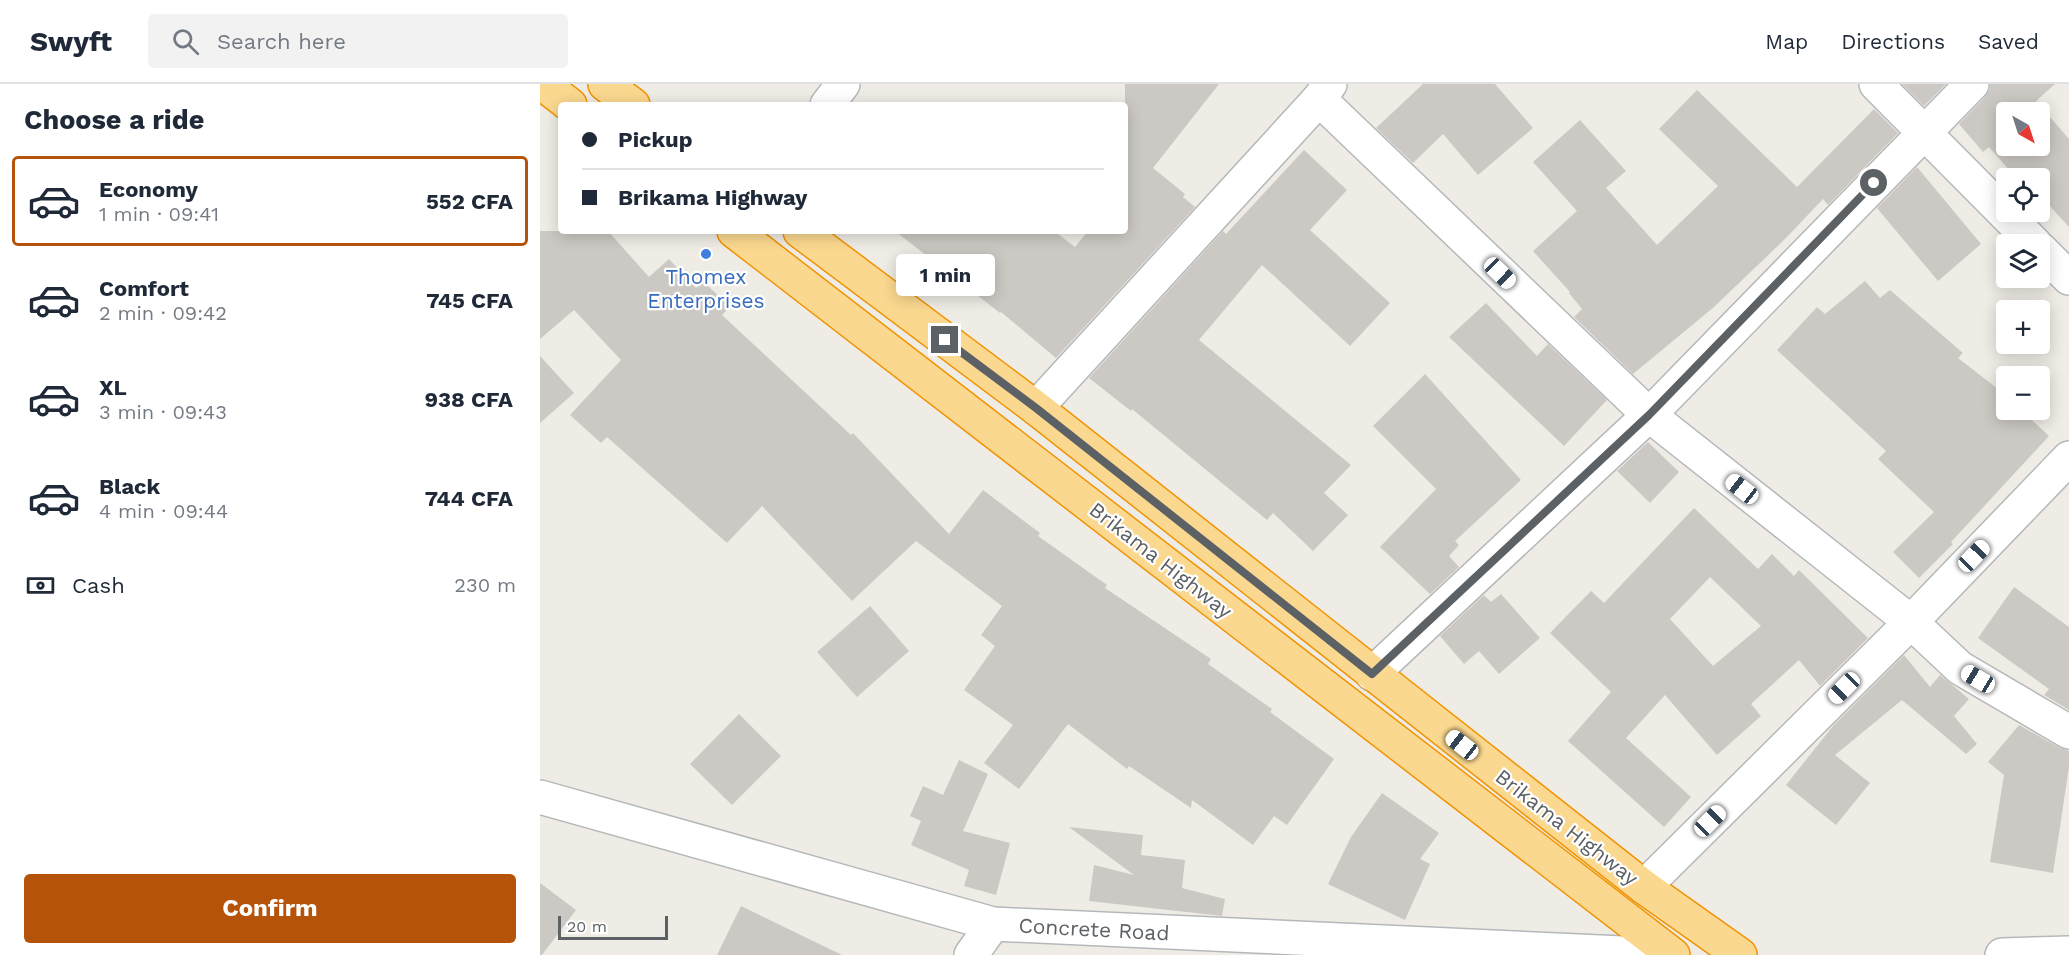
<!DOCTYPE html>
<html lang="en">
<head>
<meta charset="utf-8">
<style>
  :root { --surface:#fff; --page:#f2f2f3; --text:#1f2937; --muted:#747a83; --line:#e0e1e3; --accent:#b45309 }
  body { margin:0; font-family:"Work Sans",sans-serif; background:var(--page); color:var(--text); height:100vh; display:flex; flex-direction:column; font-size:22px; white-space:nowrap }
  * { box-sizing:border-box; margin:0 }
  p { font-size:20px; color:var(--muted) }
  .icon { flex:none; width:33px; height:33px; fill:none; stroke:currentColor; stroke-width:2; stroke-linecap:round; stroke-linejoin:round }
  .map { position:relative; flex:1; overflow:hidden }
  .sheet { display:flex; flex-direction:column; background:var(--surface); width:540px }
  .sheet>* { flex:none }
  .hud { position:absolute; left:18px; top:18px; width:570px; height:132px; border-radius:6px; box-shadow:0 3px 15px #0003; display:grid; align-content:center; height:132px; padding:0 24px; background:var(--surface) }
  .needle { width:39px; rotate:141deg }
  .tools { position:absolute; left:1456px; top:18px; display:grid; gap:12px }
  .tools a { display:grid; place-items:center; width:54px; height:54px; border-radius:6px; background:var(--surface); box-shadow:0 3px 15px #0003; font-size:30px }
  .scale { position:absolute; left:18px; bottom:15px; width:110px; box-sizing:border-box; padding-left:6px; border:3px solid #5c6165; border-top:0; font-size:16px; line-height:21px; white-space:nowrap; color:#5c6165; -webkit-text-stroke:4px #fff; paint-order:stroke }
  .end { position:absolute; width:27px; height:27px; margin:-14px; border:8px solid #5c6165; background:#fff; box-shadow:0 0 0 3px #fff }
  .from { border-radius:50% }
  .bubble { position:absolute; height:42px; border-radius:6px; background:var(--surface); box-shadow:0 3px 15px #0003; font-size:20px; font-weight:700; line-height:42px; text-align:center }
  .car { position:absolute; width:18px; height:36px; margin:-18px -9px; border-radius:8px; box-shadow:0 0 4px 2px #0007; background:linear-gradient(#fff 24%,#345 0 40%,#fff 0 76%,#345 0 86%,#fff 0) }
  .hud b { display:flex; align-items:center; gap:21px; height:57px; font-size:22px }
  .hud b+b { border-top:2px solid var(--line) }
  .hud i { width:15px; height:15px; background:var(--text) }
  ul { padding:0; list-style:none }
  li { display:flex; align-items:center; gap:18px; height:90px; margin:0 12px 9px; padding:0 12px; border:3px solid transparent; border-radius:6px }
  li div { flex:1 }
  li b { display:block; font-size:22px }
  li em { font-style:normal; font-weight:700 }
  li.active { border-color:var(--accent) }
  li>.icon { width:54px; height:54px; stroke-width:1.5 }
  h2 { padding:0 24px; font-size:27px; line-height:72px }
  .pay { display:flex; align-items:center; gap:15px; height:66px; padding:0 24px; font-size:22px }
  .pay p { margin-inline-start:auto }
  .button { display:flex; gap:12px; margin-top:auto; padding:12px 24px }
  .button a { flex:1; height:69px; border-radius:6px; background:var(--accent); color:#fff; font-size:24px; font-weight:700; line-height:69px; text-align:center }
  header { display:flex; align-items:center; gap:36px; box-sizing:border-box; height:84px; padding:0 30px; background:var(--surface); border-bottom:2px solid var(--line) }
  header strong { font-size:28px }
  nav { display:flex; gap:33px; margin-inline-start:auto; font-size:21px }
  .search { width:420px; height:54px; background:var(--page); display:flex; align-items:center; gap:15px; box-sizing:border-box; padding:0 21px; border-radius:6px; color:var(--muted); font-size:22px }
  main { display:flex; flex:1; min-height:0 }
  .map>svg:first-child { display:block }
</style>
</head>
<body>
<header>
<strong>Swyft</strong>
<div class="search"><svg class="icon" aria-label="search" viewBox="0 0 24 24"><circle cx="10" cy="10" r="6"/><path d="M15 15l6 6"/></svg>Search here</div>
<nav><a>Map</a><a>Directions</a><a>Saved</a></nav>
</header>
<main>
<section class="sheet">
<h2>Choose a ride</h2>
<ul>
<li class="active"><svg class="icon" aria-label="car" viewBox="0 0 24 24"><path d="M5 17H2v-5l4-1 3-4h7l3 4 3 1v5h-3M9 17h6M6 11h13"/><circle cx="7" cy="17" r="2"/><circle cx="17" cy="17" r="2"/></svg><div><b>Economy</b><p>1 min · 09:41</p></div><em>552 CFA</em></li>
<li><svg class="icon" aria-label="car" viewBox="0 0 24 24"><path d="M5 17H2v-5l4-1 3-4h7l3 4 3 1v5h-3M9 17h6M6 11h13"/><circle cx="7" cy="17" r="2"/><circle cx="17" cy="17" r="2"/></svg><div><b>Comfort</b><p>2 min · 09:42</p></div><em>745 CFA</em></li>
<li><svg class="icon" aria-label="car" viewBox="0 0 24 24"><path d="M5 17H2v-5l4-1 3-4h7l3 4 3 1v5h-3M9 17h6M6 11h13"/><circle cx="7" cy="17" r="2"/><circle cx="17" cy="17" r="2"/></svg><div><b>XL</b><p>3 min · 09:43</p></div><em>938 CFA</em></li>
<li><svg class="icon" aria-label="car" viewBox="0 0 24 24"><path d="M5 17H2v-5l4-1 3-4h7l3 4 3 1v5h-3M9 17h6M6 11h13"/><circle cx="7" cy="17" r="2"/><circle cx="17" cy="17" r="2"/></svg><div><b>Black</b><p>4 min · 09:44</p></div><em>744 CFA</em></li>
</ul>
<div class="pay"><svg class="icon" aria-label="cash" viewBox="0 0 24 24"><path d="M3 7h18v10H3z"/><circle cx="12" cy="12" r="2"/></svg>Cash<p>230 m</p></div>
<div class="button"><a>Confirm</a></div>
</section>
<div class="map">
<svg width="1529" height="871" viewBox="0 0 1529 871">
  <rect width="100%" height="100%" fill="#efece5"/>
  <g fill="#ccc9c4" fill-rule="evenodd">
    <polygon points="585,0 679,0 613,84 645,110 643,113 655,123 516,274 461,228 460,229 355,147 514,147 535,163 548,147 585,147"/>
    <polygon points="883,0 955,0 993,44 938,91 903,50 873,79 836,44"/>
    <polygon points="1362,0 1406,0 1384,22"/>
    <path d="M1450 0H1515L1496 17 1529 55V143L1500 111V94H1476L1449 63 1443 68 1419 40 1445 13 1450 5ZM1467 28H1500V62H1467Z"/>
    <polygon points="1157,6 1257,103 1334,25 1358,49 1288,121 1283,115 1245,155 1174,223 1093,290 1034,233 1042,225 1029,209 1030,208 993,167 1037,127 993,78 1040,36 1086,87 1066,104 1117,161 1178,102 1119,45"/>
    <polygon points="764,66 807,106 770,146 850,219 810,262 722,181 659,256 811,381 784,409 808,431 773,467 733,429 727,436 592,325 591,327 549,294 683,147 686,150"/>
    <polygon points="1377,83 1441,160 1398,197 1337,124"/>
    <polygon points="0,147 68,147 109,193 129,175 156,204 163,197 190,223 182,231 311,351 313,349 409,450 443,406 500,449 498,452 567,501 565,504 671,575 668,580 732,625 730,628 794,675 747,741 734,732 713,761 652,716 651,724 589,682 587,685 528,640 479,705 444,679 473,641 424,606 455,562 441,551 462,522 376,457 312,517 222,422 187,459 67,353 61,359 30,331 81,276 34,226 0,255"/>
    <polygon points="1325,197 1340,214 1350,206 1423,269 1418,274 1467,312 1467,326 1481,326 1509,352 1411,458 1413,460 1379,494 1353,468 1394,428 1338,375 1346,367 1237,266 1277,223 1285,230"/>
    <polygon points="946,219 997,272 1008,260 1067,316 1024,362 909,253"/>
    <polygon points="0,272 34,309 0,339"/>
    <polygon points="885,290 981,396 915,457 919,461 909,472 919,483 890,510 840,463 896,405 833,342"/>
    <polygon points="1108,358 1139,388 1110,419 1077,387"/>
    <path d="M1154 424 1218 485 1232 470 1254 492 1259 486 1328 554 1280 602 1259 576 1211 620 1221 632 1177 671 1125 611 1086 654 1151 713 1124 743 1028 657 1071 608 1010 549 1051 507 1064 519ZM1170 493 1221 542 1173 582 1130 535Z"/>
    <polygon points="1474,503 1529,543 1529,626 1504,611 1509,605 1438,554"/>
    <polygon points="961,510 1000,554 959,590 939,567 924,580 900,552 944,511 951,518"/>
    <polygon points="330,522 369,567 317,613 277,568"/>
    <polygon points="1364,571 1390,603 1400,591 1429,615 1414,632 1437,660 1426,670 1362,616 1295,671 1330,699 1296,741 1246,701 1293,642"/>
    <polygon points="199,630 241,672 192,721 150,680"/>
    <polygon points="1479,641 1520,664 1529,667 1529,683 1513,789 1450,778 1464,691 1448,678"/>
    <polygon points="419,676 448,690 423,747 470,759 456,811 424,802 429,786 371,761 381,737 370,732 383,702 403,711"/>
    <polygon points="842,709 899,749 880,775 890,780 865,836 788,800 811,753"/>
    <polygon points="529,743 603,751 601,771 645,776 642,804 685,815 682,832 549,817 554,781 594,791"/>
    <polygon points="0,799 36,826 2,871 0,871"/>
    <polygon points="201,822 302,871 177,871"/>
  </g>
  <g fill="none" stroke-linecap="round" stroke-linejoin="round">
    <g stroke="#b5b8bb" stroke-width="36">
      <g id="minor">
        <polyline points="1336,0 1495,160"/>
        <polyline points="779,15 1109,331 1371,538 1420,584 1529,648"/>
        <polyline points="287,21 303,0"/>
        <polyline points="1500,165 1529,194"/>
        <polyline points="496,324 779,15 790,0"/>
        <polyline points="832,590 1109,331 1432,0"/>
        <polyline points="0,713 453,840 1126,871"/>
        <polyline points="1104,803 1371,538 1529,374"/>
        <polyline points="431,871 453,840"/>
        <polyline points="1462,871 1529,869"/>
      </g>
    </g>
    <g stroke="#f09404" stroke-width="36">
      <g id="highway">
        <polyline points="3,0 30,21"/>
        <polyline points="65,0 93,21"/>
        <polyline points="194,147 1133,871"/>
        <polyline points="260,147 496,324 1104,803 1200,871"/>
      </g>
    </g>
    <use href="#minor" stroke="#fff" stroke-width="33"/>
    <use href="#highway" stroke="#fbd88f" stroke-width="33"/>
  </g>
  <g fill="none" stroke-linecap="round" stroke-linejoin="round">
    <polyline stroke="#5c6165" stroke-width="8" points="405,256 496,324 832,590 1109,331 1334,99"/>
  </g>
  <circle fill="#3f7fe0" stroke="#fff" stroke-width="2" cx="166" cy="170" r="6"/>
  <g text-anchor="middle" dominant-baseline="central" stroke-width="4.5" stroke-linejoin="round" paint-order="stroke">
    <g font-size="21" fill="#366cbe" stroke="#fff">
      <text x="166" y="192">Thomex<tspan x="166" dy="24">Enterprises</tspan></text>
    </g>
    <g font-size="21" fill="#5c6165" stroke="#fff">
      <text transform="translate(621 476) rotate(38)">Brikama Highway</text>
      <text transform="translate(1027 743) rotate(38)">Brikama Highway</text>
      <text transform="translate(554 845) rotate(3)">Concrete Road</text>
    </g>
  </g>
</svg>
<div class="tools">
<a><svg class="needle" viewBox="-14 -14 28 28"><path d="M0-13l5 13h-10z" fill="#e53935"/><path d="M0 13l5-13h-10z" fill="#747a83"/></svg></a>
<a><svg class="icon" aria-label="locate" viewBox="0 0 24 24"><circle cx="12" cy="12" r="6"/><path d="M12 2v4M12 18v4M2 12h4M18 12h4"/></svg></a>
<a><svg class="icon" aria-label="layers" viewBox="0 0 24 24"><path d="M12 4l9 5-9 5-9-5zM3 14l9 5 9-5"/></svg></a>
<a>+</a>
<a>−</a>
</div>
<div class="scale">20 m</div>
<i class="end from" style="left:1334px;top:99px"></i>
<i class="end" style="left:405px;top:256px"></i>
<div class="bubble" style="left:356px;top:170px;width:99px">1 min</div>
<i class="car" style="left:960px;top:189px;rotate:134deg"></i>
<i class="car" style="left:1202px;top:405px;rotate:308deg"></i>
<i class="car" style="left:1434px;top:472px;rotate:44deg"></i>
<i class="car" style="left:1438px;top:595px;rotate:301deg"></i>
<i class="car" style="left:1304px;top:604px;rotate:225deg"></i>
<i class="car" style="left:922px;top:661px;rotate:308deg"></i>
<i class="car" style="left:1170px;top:737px;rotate:45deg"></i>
<div class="hud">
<b><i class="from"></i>Pickup</b>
<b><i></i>Brikama Highway</b>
</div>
</div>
</main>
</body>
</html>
